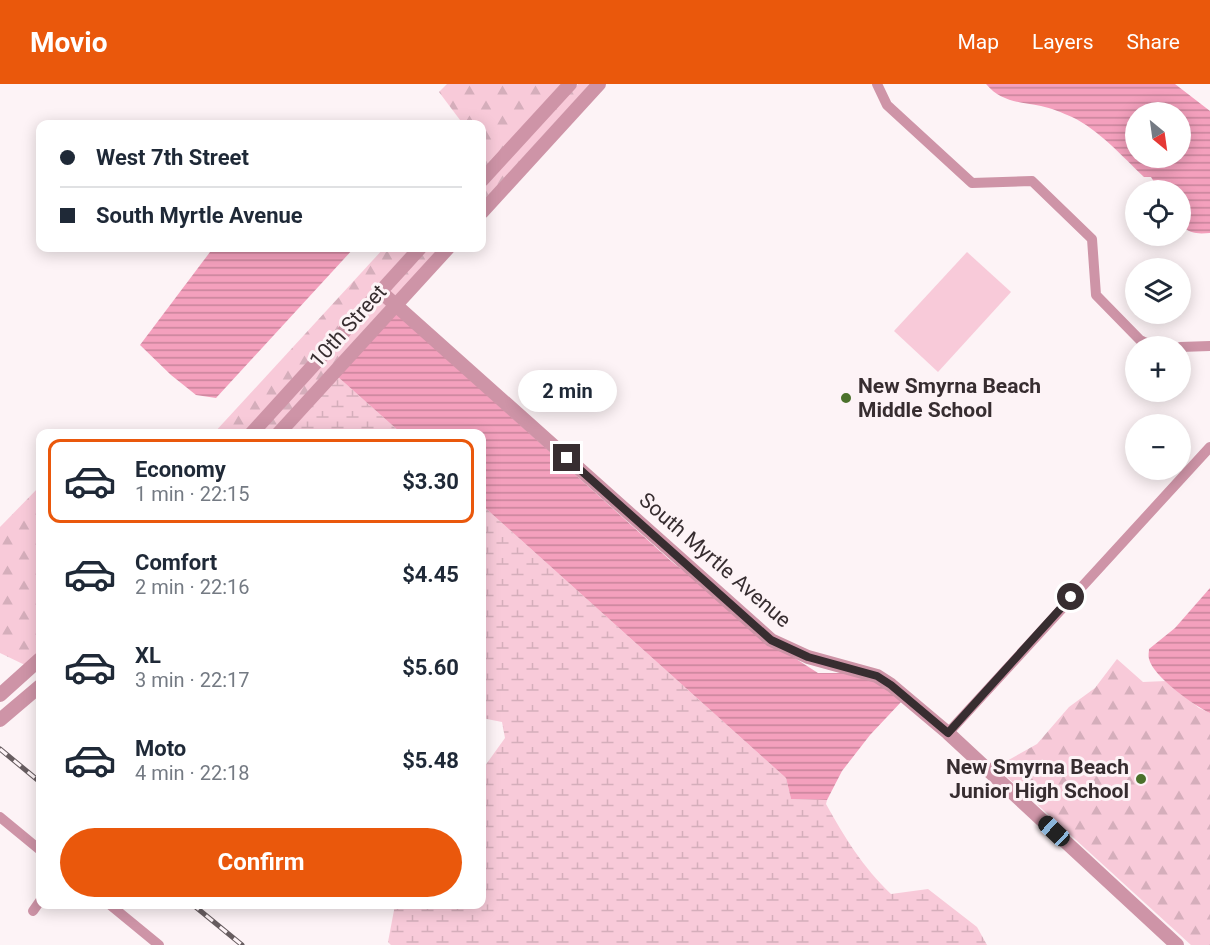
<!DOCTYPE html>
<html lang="en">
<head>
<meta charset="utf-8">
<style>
  :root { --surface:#fff; --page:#f2f2f3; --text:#1f2937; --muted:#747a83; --line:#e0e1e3; --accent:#ea580c }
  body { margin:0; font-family:Roboto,sans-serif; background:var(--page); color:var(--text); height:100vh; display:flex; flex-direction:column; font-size:22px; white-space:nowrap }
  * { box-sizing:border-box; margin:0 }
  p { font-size:20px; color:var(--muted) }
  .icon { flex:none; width:33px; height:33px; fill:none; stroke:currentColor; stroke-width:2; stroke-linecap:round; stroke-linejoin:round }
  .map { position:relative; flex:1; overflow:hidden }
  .side { position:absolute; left:36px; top:345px; width:450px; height:480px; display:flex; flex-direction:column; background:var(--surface); border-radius:12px; box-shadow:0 3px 15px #0003 }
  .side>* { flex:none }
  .hud { position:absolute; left:36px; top:36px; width:450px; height:132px; border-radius:12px; box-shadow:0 3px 15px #0003; display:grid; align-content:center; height:132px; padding:0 24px; background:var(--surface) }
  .needle { width:39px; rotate:151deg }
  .fabs { position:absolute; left:1125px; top:18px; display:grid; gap:12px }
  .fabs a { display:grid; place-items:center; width:66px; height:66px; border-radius:50%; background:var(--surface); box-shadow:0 3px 15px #0003; font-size:30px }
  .end { position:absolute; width:27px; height:27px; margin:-14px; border:8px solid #372d30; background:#fff; box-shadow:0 0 0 3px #fff }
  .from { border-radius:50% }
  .bubble { position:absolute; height:42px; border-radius:21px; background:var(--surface); box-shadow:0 3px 15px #0003; font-size:20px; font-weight:700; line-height:42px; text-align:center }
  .car { position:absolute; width:18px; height:36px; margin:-18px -9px; border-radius:8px; box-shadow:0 0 4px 2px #0007; background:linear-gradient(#222 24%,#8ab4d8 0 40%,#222 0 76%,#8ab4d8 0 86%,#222 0) }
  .hud b { display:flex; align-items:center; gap:21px; height:57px; font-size:22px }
  .hud b+b { border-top:2px solid var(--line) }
  .hud i { width:15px; height:15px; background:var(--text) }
  ul { padding:10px 0 0; list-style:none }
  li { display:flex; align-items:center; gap:18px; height:84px; margin:0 12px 9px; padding:0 12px; border:3px solid transparent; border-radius:12px }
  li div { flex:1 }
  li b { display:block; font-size:22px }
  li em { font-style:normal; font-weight:700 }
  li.active { border-color:var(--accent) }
  li>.icon { width:54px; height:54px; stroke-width:1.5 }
  .cta { display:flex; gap:12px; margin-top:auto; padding:12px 24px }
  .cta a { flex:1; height:69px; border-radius:36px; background:var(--accent); color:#fff; font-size:24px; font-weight:700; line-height:69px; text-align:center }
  header { display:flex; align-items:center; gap:36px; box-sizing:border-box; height:84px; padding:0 30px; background:var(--accent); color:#fff }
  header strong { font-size:28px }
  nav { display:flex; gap:33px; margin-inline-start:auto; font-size:21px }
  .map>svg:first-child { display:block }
</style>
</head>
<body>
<header>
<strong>Movio</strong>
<nav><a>Map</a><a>Layers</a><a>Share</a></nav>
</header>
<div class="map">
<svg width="1210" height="861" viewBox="0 0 1210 861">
  <defs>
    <pattern id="forest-firs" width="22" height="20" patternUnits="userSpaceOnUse" patternTransform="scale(1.5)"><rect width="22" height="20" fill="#f8cad9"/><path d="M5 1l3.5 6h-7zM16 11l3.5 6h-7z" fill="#d5aebb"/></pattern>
    <pattern id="wetland-marsh" width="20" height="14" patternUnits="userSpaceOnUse" patternTransform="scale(1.5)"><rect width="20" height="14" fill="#f8cad9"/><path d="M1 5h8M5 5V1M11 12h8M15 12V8" fill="none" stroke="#d5aebb"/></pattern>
    <pattern id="water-rules" width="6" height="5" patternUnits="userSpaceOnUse" patternTransform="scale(1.5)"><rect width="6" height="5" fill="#f4a0bd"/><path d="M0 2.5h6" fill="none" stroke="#c6839a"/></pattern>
  </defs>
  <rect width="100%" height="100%" fill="#fdf3f6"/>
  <g fill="url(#forest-firs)">
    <polygon points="447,0 561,0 482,87 482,40 463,40 439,8"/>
    <polygon points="578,0 590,0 482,118 482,105"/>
    <polygon points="384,164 411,164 243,349 213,350"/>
    <polygon points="428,164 440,164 395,213 388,207"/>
    <polygon points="381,215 387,221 270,349 259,350"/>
    <polygon points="40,402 40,567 25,581 0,569 0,443"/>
    <polygon points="1117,575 1143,598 1166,597 1199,624 1210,629 1210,861 1191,861 996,683 1037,660 1069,623 1095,604"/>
  </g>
  <g fill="url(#wetland-marsh)">
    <polygon points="338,293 401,349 287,350"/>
    <path d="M482 421 786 694 791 715 827 716 826 720C845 754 862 782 891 810L928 805 977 843 987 861H391L388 858 395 821 482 820V686L505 654 502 638 482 634Z"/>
  </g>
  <polygon fill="#f8cad9" points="967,168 1011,208 938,288 894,247"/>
  <g fill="url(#water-rules)" fill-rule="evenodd">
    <path d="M986 0H1175L1210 27V149C1198 150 1190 150 1181 141L1180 106H1159L1151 93H1144C1122 72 1099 46 1072 33 1063 29 1051 24 1041 22 1020 18 1001 18 986 0ZM1136 28H1180V74H1136Z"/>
    <polygon points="213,164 354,164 216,314 196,311 171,291 140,261"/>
    <polygon points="396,229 671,477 790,571 818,589 845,589 876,598 902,617 870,651 842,687 827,716 791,715 786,694 482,421 482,350 401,349 338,293"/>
    <path d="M1210 504V629C1194 622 1153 592 1149 575 1148 571 1149 568 1149 565L1175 544Z"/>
  </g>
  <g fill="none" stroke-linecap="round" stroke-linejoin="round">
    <g stroke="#ce94a7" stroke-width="10">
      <polyline points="877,0 887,21 972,99 1032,97 1092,155 1096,211 1140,256 1153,262"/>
      <polyline points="1180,263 1210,262"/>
      <polyline points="948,649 1210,363"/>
      <polyline points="0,733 40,766"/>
      <polyline points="109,820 159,861"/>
      <polyline points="33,827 40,817"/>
    </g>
    <g stroke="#ce94a7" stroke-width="14">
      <polyline points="482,96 570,0"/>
      <polyline points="482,128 599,0"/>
      <polyline points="380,207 771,556 808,573 877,592 891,601 948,649 1177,861"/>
      <polyline points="251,350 420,164"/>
      <polyline points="278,350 448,164"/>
      <polyline points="0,611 40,575"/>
      <polyline points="0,636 40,602"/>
    </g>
    <g stroke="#675d60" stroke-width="5">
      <g id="rail">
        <polyline points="0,665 40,698"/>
        <polyline points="192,820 242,861"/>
      </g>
    </g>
    <use href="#rail" stroke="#fdf3f6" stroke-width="3" stroke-dasharray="9" stroke-linecap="butt"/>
  </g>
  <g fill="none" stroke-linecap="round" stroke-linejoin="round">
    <polyline stroke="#372d30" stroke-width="8" points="567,374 771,556 808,573 877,592 891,601 948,649 1071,513"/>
  </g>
  <g fill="#4b712b" stroke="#fdf3f6" stroke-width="2">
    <circle cx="846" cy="314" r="6"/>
    <circle cx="1141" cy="695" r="6"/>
  </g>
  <g text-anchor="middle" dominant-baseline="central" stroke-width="6" stroke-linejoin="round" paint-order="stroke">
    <g font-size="21" fill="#372d30" stroke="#fdf3f6">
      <text transform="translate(348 242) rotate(-48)">10th Street</text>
      <text transform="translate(715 476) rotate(41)">South Myrtle Avenue</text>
    </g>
    <g font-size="21" font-weight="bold" fill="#372d30" stroke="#fdf3f6" text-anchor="start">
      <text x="858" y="302">New Smyrna Beach<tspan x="858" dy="24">Middle School</tspan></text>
      <text x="1129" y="683" text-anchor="end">New Smyrna Beach<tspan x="1129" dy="24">Junior High School</tspan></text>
    </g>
  </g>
</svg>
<div class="fabs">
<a><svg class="needle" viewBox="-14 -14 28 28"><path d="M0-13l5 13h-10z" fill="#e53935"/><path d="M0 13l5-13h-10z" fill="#747a83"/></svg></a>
<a><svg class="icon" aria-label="locate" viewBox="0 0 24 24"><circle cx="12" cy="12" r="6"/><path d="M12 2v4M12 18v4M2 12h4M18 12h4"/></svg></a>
<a><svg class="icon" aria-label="layers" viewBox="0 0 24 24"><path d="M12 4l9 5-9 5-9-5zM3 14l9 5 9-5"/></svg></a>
<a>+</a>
<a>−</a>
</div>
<i class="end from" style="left:1071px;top:513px"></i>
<i class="end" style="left:567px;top:374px"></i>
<div class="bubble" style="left:518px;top:286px;width:99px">2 min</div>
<i class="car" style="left:1054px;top:747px;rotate:313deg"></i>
<div class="hud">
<b><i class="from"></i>West 7th Street</b>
<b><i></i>South Myrtle Avenue</b>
</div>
<section class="side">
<ul>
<li class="active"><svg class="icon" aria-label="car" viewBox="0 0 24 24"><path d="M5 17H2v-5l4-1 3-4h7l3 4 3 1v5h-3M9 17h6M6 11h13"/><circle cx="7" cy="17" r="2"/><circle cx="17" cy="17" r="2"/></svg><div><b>Economy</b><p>1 min · 22:15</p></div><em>$3.30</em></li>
<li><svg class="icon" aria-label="car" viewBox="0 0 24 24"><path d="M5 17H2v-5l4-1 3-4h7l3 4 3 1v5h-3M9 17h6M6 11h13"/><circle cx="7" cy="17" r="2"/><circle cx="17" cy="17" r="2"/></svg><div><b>Comfort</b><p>2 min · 22:16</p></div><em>$4.45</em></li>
<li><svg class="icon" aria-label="car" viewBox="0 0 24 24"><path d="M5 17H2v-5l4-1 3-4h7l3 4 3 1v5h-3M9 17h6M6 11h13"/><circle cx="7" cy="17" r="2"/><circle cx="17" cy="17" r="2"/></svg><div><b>XL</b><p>3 min · 22:17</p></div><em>$5.60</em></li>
<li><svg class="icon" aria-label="car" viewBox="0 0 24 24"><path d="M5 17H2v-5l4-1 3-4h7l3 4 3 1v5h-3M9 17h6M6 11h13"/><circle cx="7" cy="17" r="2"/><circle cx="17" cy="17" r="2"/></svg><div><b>Moto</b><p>4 min · 22:18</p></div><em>$5.48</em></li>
</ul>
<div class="cta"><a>Confirm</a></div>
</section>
</div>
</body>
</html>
